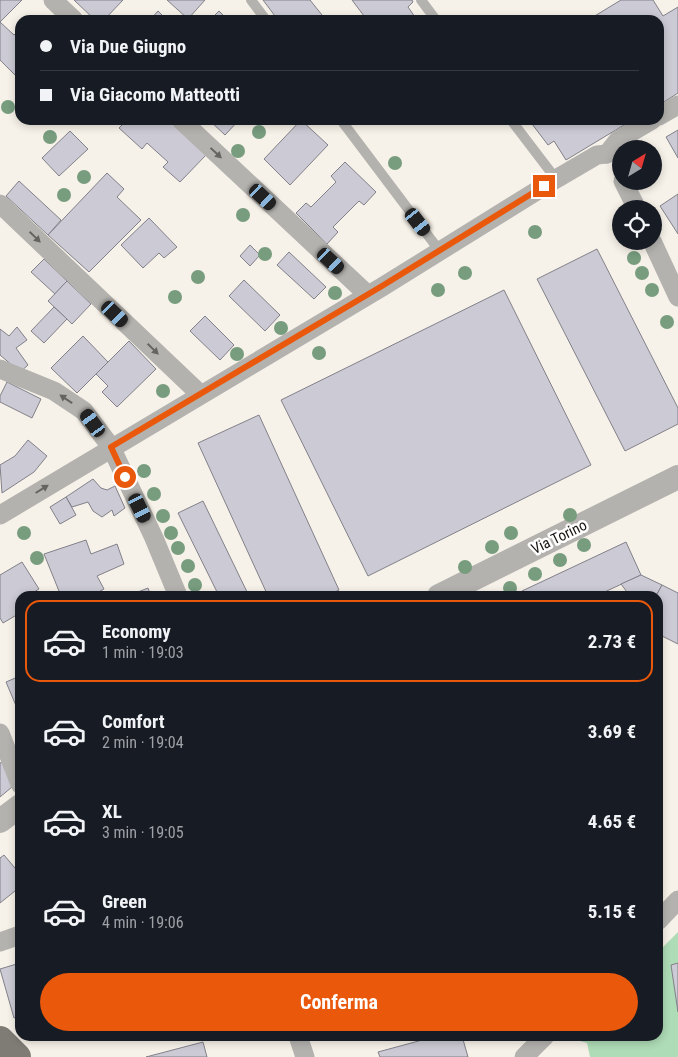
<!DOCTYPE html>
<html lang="it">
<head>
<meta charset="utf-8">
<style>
  :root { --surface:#171b24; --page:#20242c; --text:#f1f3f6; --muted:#9ea1a6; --line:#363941; --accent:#ea580c }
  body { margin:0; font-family:"Roboto Condensed",sans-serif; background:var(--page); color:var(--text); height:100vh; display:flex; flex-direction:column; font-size:19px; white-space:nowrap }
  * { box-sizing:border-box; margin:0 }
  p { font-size:16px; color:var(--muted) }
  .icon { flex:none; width:28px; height:28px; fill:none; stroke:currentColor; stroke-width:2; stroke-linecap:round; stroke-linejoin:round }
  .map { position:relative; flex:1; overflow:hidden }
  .side { position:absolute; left:15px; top:591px; width:648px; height:450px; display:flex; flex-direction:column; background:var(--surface); border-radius:15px; box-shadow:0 2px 8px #0003 }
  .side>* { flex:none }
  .banner { position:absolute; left:15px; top:15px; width:649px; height:110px; border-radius:15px; box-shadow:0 2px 8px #0003; display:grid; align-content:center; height:110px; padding:0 25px; background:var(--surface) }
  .needle { width:32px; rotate:37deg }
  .fabs { position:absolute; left:612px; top:140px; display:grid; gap:10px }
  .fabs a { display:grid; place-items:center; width:50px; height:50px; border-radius:50%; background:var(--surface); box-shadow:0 2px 8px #0003; font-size:25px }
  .end { position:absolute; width:22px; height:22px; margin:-11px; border:6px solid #ea580c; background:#fff; box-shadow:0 0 0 2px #fff }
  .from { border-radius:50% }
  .car { position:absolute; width:15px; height:30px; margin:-15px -8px; border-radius:6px; box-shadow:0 0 4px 1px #0007; background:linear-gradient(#222 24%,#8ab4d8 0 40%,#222 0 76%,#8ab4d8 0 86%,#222 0) }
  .banner b { display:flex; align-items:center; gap:18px; height:48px; font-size:19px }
  .banner b+b { border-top:1px solid var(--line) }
  .banner i { width:12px; height:12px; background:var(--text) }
  ul { padding:9px 0 0; list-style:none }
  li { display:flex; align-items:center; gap:15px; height:82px; margin:0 10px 8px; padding:0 15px; border:2px solid transparent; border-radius:15px }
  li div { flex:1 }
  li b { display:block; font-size:19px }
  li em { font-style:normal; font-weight:700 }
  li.current { border-color:var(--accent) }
  li>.icon { width:45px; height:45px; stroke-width:1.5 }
  .cta { display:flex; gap:10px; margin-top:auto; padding:10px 25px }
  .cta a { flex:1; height:58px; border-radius:30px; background:var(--accent); color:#fff; font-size:20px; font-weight:700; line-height:58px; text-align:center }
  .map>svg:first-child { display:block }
</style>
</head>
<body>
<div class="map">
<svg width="678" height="1057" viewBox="0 0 678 1057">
  <rect width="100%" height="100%" fill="#f7f2e9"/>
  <polygon fill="#aedcb6" points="678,932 678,1057 590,1057 587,1043 569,1038 571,1036 658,1036 658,952"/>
  <g fill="#cccad4" stroke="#828089">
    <polygon points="0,0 22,0 0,22"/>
    <polygon points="74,0 123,0 104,20 95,20"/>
    <polygon points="167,0 205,0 188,19"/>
    <polygon points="263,0 310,0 326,20 278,20"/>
    <polygon points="352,0 412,0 413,2 408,7 417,20 367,20"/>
    <polygon points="621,0 653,0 663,16 678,7 678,93 659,105 659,20 595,20 593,17"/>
    <polygon points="158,11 167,20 150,20"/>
    <polygon points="219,11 228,20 210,20"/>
    <polygon points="0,22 14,35 20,29 20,73 16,76 0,60"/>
    <polygon points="127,120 169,120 206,155 180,182 163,167 168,162 147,143 142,149 119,128"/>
    <polygon points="209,120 239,120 225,135"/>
    <polygon points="301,120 328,145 290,185 264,159"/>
    <polygon points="529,120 621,120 624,125 566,160 554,141 548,145"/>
    <polygon points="678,130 678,158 666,137"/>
    <polygon points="70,131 88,149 59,176 42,158"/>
    <polygon points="345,162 376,192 364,205 359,201 333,227 338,232 327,244 296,213 306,203 311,207 336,182 331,176"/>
    <polygon points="107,173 124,189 117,197 141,220 89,272 48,235"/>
    <polygon points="19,181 61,220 48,235 6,196"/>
    <polygon points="678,194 678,234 660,206"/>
    <polygon points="149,218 177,247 164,258 159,253 143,268 121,245"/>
    <polygon points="250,245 260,255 250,266 240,256"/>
    <polygon points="597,249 678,408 678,424 625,451 537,279"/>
    <polygon points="289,252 326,287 314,299 277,265"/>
    <polygon points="44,259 67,281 55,294 31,272"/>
    <polygon points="244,280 280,315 265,331 229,296"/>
    <polygon points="67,281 91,304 72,324 48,301"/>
    <polygon points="504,290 591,465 368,576 281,400"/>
    <polygon points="54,307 67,319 44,343 31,331"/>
    <polygon points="205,316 234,345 220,360 190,331"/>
    <polygon points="17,327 27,340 16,348 28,365 20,372 0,355 0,329 9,336"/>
    <polygon points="83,336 108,362 77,393 51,368"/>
    <polygon points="129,341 156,369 117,407 102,392 108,386 96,374"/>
    <polygon points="7,382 41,399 32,418 0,402 0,396"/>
    <polygon points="259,415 339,590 327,596 268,596 198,443"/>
    <polygon points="28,440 47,456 34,472 2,493 0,465 15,456"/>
    <polygon points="93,479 101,488 107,490 115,486 125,508 114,516 112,510 102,517 93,511 88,502 72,507 66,497"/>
    <polygon points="66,497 76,515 60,524 50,507"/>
    <polygon points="203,501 249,596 219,596 178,513"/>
    <polygon points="86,540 91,554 117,544 124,564 97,576 104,589 91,596 61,596 44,554"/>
    <polygon points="626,542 641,575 596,596 525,596 522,591"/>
    <polygon points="22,562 39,589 27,596 20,596 20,613 3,623 0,618 0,575"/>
    <polygon points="641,575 662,585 656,596 630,596 621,584"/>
    <polygon points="662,585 678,593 678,644 658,634 656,596"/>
    <polygon points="148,588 151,596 128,596"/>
    <polygon points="20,676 20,715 6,682"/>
    <polygon points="3,762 12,787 0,797 0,763"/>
    <polygon points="4,855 20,874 20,887 0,903 0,858"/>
    <polygon points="20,963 20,1016 14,1018 0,969"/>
    <polygon points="678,963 678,1012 671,965"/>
    <polygon points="437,1036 462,1036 468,1057 380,1057 378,1052"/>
    <polygon points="203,1042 207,1057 146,1057"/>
  </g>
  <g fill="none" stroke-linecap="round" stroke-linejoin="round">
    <g stroke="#b4b2ae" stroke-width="10">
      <polyline points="251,0 266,20"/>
      <polyline points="421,0 436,20"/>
      <polyline points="341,120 439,250"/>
      <polyline points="511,120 556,179"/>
    </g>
    <g stroke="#b4b2ae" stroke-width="19">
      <polyline points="53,0 74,20"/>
      <polyline points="659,116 678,105"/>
      <polyline points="181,120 368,295"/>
      <polyline points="607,154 618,140 652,120"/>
      <polyline points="623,181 637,209"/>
      <polyline points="0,204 200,394"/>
      <polyline points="652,241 678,297"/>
      <polyline points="0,369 54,391 84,411 111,447 154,538 178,596"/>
      <polyline points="0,515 382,287 556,179 597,155 607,154"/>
      <polyline points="0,733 20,784"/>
      <polyline points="658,921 678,900"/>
      <polyline points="0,942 20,935"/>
      <polyline points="298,1036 305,1057"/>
      <polyline points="524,1057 545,1036"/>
    </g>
    <g stroke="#b4b2ae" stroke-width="24">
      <polyline points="439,596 678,477"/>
      <polyline points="0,821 20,806"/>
    </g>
    <polyline stroke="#7f7c75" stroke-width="28" points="0,1040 17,1057"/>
  </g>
  <g fill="#779c7e">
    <circle cx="8" cy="107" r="7"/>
    <circle cx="259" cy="132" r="7"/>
    <circle cx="50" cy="137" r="7"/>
    <circle cx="238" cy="151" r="7"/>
    <circle cx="395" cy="163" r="7"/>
    <circle cx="84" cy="177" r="7"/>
    <circle cx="64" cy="195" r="7"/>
    <circle cx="243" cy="215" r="7"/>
    <circle cx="535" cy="232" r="7"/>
    <circle cx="265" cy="254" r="7"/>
    <circle cx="634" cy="258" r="7"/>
    <circle cx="465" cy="273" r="7"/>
    <circle cx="642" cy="273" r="7"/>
    <circle cx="198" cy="277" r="7"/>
    <circle cx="438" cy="290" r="7"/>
    <circle cx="652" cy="290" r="7"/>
    <circle cx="335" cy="293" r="7"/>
    <circle cx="175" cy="297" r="7"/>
    <circle cx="667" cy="322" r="7"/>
    <circle cx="281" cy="328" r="7"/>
    <circle cx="319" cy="353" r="7"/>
    <circle cx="237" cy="354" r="7"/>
    <circle cx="163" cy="391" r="7"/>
    <circle cx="144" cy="471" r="7"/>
    <circle cx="154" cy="494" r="7"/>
    <circle cx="570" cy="515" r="7"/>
    <circle cx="163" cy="516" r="7"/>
    <circle cx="24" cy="533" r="7"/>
    <circle cx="171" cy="533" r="7"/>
    <circle cx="511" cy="533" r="7"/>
    <circle cx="584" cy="545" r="7"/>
    <circle cx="492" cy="547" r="7"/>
    <circle cx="178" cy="548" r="7"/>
    <circle cx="37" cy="558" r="7"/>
    <circle cx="560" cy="560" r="7"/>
    <circle cx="188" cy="566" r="7"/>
    <circle cx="465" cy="567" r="7"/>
    <circle cx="535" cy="574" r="7"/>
    <circle cx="195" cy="585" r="7"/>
    <circle cx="510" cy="588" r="7"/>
  </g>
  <defs><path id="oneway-solid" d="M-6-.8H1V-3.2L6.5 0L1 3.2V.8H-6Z" transform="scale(1.25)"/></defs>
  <g fill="#666460">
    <use href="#oneway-solid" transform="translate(216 153) rotate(43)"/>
    <use href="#oneway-solid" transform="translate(35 237) rotate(44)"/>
    <use href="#oneway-solid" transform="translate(153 349) rotate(44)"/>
    <use href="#oneway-solid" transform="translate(66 399) rotate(-146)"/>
    <use href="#oneway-solid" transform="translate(42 489) rotate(-32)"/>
  </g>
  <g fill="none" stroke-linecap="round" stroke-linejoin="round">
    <polyline stroke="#ea580c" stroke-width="6" points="125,477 111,447 382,286 544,186"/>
  </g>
  <g text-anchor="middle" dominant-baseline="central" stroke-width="5" stroke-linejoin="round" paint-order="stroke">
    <g font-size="15" fill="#181613" stroke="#fff">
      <text transform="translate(559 537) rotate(-26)">Via Torino</text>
    </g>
  </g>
</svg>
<div class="fabs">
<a><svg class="needle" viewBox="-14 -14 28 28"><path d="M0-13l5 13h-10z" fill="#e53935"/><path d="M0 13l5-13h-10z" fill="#9ea1a6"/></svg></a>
<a><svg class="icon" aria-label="locate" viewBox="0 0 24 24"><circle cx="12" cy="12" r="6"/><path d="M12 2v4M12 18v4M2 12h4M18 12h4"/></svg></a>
</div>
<i class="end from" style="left:125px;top:477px"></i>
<i class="end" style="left:544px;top:186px"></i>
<i class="car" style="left:263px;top:197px;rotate:133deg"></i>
<i class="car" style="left:418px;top:222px;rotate:142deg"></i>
<i class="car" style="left:331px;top:261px;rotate:133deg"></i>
<i class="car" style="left:115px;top:314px;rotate:134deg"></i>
<i class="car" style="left:93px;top:423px;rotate:324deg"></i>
<i class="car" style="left:140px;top:508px;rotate:154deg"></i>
<div class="banner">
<b><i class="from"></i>Via Due Giugno</b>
<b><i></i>Via Giacomo Matteotti</b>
</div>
<section class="side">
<ul>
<li class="current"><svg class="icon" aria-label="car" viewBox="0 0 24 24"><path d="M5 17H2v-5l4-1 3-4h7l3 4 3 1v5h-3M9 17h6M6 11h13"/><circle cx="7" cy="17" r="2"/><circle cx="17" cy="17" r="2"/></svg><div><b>Economy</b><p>1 min · 19:03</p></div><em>2.73 €</em></li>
<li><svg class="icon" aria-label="car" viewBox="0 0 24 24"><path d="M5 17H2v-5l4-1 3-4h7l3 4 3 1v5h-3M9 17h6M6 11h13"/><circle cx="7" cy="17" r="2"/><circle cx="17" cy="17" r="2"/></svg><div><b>Comfort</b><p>2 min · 19:04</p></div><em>3.69 €</em></li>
<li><svg class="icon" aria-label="car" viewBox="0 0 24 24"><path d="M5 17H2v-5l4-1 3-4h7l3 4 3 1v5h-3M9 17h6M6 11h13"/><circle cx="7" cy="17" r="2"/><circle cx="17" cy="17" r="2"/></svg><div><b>XL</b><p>3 min · 19:05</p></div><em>4.65 €</em></li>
<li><svg class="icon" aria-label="car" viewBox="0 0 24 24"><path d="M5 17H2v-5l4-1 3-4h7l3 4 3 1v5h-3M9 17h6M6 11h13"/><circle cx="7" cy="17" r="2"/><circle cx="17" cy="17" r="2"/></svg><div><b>Green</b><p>4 min · 19:06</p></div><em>5.15 €</em></li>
</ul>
<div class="cta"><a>Conferma</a></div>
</section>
</div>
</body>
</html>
